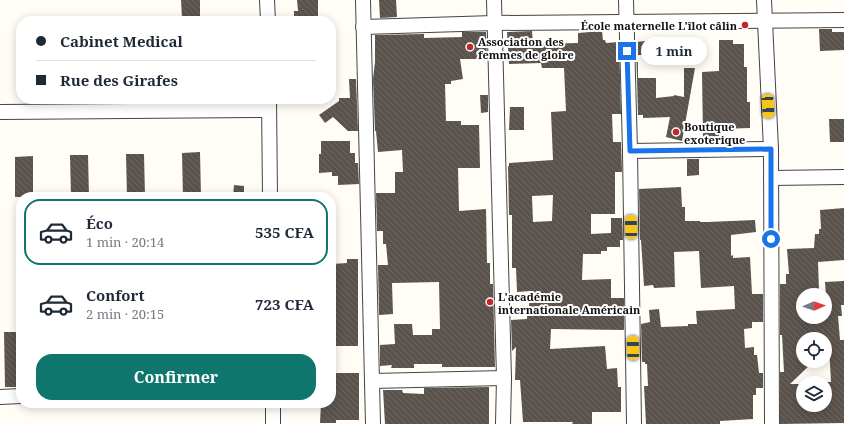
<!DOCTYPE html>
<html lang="fr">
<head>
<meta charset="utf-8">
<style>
  :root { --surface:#fff; --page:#f6f6f7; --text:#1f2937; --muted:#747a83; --line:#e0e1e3; --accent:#0f766e }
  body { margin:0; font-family:"Noto Serif",serif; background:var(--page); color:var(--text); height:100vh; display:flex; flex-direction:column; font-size:15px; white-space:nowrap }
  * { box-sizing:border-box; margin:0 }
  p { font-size:13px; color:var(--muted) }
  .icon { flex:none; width:22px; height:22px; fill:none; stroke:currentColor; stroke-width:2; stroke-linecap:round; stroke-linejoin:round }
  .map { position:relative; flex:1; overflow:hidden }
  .sheet { position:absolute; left:16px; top:192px; width:320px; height:216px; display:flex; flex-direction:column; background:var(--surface); border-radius:16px; box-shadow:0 2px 10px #0003 }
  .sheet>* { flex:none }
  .guide { position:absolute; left:16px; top:16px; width:320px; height:88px; border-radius:16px; box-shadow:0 2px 10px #0003; display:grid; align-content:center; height:88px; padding:0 20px; background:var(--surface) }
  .needle { width:26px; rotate:88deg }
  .fabs { position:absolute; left:796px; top:288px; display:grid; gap:8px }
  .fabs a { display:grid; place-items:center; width:36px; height:36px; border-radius:50%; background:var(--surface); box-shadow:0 2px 10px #0003; font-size:20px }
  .end { position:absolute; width:18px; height:18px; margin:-9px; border:5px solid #1a73e8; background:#fff; box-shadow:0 0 0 2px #fff }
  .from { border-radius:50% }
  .bubble { position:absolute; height:28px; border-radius:14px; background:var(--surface); box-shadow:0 2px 10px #0003; font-size:13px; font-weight:700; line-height:28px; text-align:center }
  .car { position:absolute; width:12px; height:24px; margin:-12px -6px; border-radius:5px; box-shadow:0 0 3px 1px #0007; background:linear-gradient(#f5c518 24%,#345 0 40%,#f5c518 0 76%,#345 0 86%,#f5c518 0) }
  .guide b { display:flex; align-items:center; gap:14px; height:38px; font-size:15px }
  .guide b+b { border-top:1px solid var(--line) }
  .guide i { width:10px; height:10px; background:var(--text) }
  ul { padding:7px 0 0; list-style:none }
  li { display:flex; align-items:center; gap:12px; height:66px; margin:0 8px 6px; padding:0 12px; border:2px solid transparent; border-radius:16px }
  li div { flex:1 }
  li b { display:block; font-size:15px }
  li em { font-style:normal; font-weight:700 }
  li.selected { border-color:var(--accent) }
  li>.icon { width:36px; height:36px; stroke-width:1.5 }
  .action { display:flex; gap:8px; margin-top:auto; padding:8px 20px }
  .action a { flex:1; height:46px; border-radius:16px; background:var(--accent); color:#fff; font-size:16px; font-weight:700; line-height:46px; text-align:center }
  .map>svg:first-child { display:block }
</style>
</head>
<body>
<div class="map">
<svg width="844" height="424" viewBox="0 0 844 424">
  <defs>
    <pattern id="building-back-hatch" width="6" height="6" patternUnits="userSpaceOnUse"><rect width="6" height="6" fill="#5a524d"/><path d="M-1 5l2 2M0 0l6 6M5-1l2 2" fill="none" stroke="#6d6662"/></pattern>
  </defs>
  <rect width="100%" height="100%" fill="#fffdf5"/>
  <g fill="url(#building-back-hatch)" fill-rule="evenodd">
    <polygon points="181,0 200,0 200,18 182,18"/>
    <polygon points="297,0 318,0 318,21 294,21 294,11 298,11"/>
    <polygon points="379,0 396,0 397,17 380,18"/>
    <polygon points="819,29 832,29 832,32 844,32 844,50 820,51"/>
    <path d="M532 31 533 44 578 43V33L602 31 603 40H605L606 43 619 42 621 114H612L613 142H621L622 172H615V214H591V234L611 233V218H622L623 240H620V247H607V251H601V254H583L582 280 611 279V298H624V330L551 329 550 349 605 346 607 369 617 368 618 387H621V412H592V424H572L573 422H523L520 380H515L516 347 512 351 511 320 527 319V312H528L531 291 517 292 516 268H512V215H509L508 166H509V163L553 160 551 112 566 111 564 68H542L541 63 509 64 507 32ZM553 195 552 221 533 222 532 196Z"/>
    <polygon points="462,32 486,32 487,59 460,59 463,79 451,81 451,84 445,84 446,121 461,121 461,125 479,125 480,168 458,168 459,211 486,209 487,263 490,263 490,284 493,284 495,367 442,367 442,364 414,364 414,368 391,368 392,365 380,366 380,345 395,344 394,324 412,324 413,335 432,335 432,329 440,329 439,282 392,283 393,314 379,315 378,265 388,265 386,244 383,244 383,231 377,231 376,193 395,193 395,172 403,172 402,150 378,152 376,131 375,131 373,79 375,62 375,35 424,34 424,38 462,37"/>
    <polygon points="719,40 733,40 733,44 744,44 744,67 747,67 747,102 750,102 750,128 719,129 719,137 703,137 702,72 719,71"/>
    <polygon points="645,41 645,55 638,55 638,78 656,78 656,98 674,96 674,95 684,97 684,68 695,68 682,141 666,137 670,117 643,118 643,115 638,115 636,42"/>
    <polygon points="349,79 356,79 358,131 348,131 333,117 325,123 319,115 339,101 339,98 350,98"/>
    <polygon points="480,95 488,95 488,112 481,113"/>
    <polygon points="510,107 524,107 524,130 509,130"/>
    <polygon points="829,119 844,119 844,142 830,142"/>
    <polygon points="321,141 350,141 350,153 355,153 355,163 358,163 359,184 338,185 338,176 332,176 332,172 319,173 319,154 321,154"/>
    <polygon points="200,152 201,197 183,197 182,153"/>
    <polygon points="126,154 144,154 145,197 127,197"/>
    <polygon points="70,155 88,155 89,197 71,197"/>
    <polygon points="33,156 33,197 15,197 15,157"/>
    <polygon points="687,159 699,159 699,175 687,176"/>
    <polygon points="234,185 244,186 244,197 233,197"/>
    <polygon points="681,187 682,207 685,207 685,221 700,221 700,222 708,222 755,220 756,232 731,235 731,256 733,255 733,258 750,257 752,294 763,294 763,322 752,322 752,328 744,329 745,348 754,347 754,355 757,355 759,373 763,373 763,388 756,388 756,395 753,395 753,419 720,421 720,424 646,424 644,386 648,386 647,364 645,364 645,362 642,362 641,324 650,322 649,310 659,309 661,327 688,326 688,324 697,324 696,311 735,309 734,286 701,288 699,251 674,252 675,287 654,288 653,285 644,286 641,240 640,240 639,189"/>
    <path d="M844 208V260L818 262 819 290H805L806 295H803V317H825V309H827L825 282 844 281V305H841L842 316H838L840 340H844V423L780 424V372H784L782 335H780V284H786V274H789L787 249 814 248 815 234H819V229H821L820 210ZM803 339H825V350L829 346 831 382H825V405H803V384H790L814 361H803Z"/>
    <polygon points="347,259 358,259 358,346 331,346 331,292 333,292 332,264 347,263"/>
    <polygon points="4,332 21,332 21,387 5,387"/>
    <polygon points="331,373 359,373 359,420 336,420 336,423 320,423 321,403 331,403"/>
    <polygon points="489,387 489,424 385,424 383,390 402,390 403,393 424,394 424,388"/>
  </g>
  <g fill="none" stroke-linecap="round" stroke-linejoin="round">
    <g stroke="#444" stroke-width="16">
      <g id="minor">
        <polyline points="267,0 268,21"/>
        <polyline points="363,0 373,424"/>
        <polyline points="494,0 504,378 503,424"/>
        <polyline points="626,0 630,151 634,424"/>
        <polyline points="764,0 771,149 772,424"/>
        <polyline points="363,27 494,23 844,20"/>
        <polyline points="269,99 270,197"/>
        <polyline points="0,112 269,110"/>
        <polyline points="630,151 771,149"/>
        <polyline points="771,178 844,177"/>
        <polyline points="372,381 504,378"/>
        <polyline points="0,397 21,396"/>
        <polyline points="273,403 273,424"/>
      </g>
    </g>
    <use href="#minor" stroke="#fff" stroke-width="14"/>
  </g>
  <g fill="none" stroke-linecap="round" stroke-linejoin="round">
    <polyline stroke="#1a73e8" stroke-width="5" points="627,51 630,151 771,149 771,239"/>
  </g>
  <g fill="#c4262e" stroke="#fff" stroke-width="1.5">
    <circle cx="745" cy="25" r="4"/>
    <circle cx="470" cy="47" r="4"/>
    <circle cx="676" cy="132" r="4"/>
    <circle cx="490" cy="302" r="4"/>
  </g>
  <g text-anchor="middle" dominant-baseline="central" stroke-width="4" stroke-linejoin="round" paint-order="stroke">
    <g font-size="11" font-weight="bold" fill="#111" stroke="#fff" text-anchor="start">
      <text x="737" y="25" text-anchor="end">École maternelle L'îlot câlin</text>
      <text x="478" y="41">Association des<tspan x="478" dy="13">femmes de gloire</tspan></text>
      <text x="684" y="126">Boutique<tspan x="684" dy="13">exoterique</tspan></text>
      <text x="498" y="296">L'académie<tspan x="498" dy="13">internationale Américain</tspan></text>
    </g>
  </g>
</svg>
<div class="fabs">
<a><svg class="needle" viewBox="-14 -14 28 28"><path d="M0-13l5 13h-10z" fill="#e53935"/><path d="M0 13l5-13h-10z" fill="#747a83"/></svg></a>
<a><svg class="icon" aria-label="locate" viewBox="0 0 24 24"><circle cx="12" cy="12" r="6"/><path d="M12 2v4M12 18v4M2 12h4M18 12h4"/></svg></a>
<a><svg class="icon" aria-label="layers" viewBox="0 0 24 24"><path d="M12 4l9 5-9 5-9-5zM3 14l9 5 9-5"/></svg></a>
</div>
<i class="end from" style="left:771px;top:239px"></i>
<i class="end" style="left:627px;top:51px"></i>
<div class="bubble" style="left:641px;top:37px;width:66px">1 min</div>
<i class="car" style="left:768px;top:106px;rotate:177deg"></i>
<i class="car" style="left:631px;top:227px;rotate:359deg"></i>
<i class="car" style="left:633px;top:348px;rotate:359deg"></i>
<div class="guide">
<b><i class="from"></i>Cabinet Medical</b>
<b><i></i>Rue des Girafes</b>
</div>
<section class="sheet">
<ul>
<li class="selected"><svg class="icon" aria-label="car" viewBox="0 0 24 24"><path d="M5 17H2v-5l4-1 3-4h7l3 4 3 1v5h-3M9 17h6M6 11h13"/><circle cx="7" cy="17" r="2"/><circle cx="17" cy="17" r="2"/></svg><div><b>Éco</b><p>1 min · 20:14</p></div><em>535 CFA</em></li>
<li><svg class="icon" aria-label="car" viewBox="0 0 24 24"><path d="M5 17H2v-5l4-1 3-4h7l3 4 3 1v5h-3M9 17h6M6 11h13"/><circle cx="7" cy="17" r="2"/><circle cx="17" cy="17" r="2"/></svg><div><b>Confort</b><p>2 min · 20:15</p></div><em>723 CFA</em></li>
</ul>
<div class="action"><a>Confirmer</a></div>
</section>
</div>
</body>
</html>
